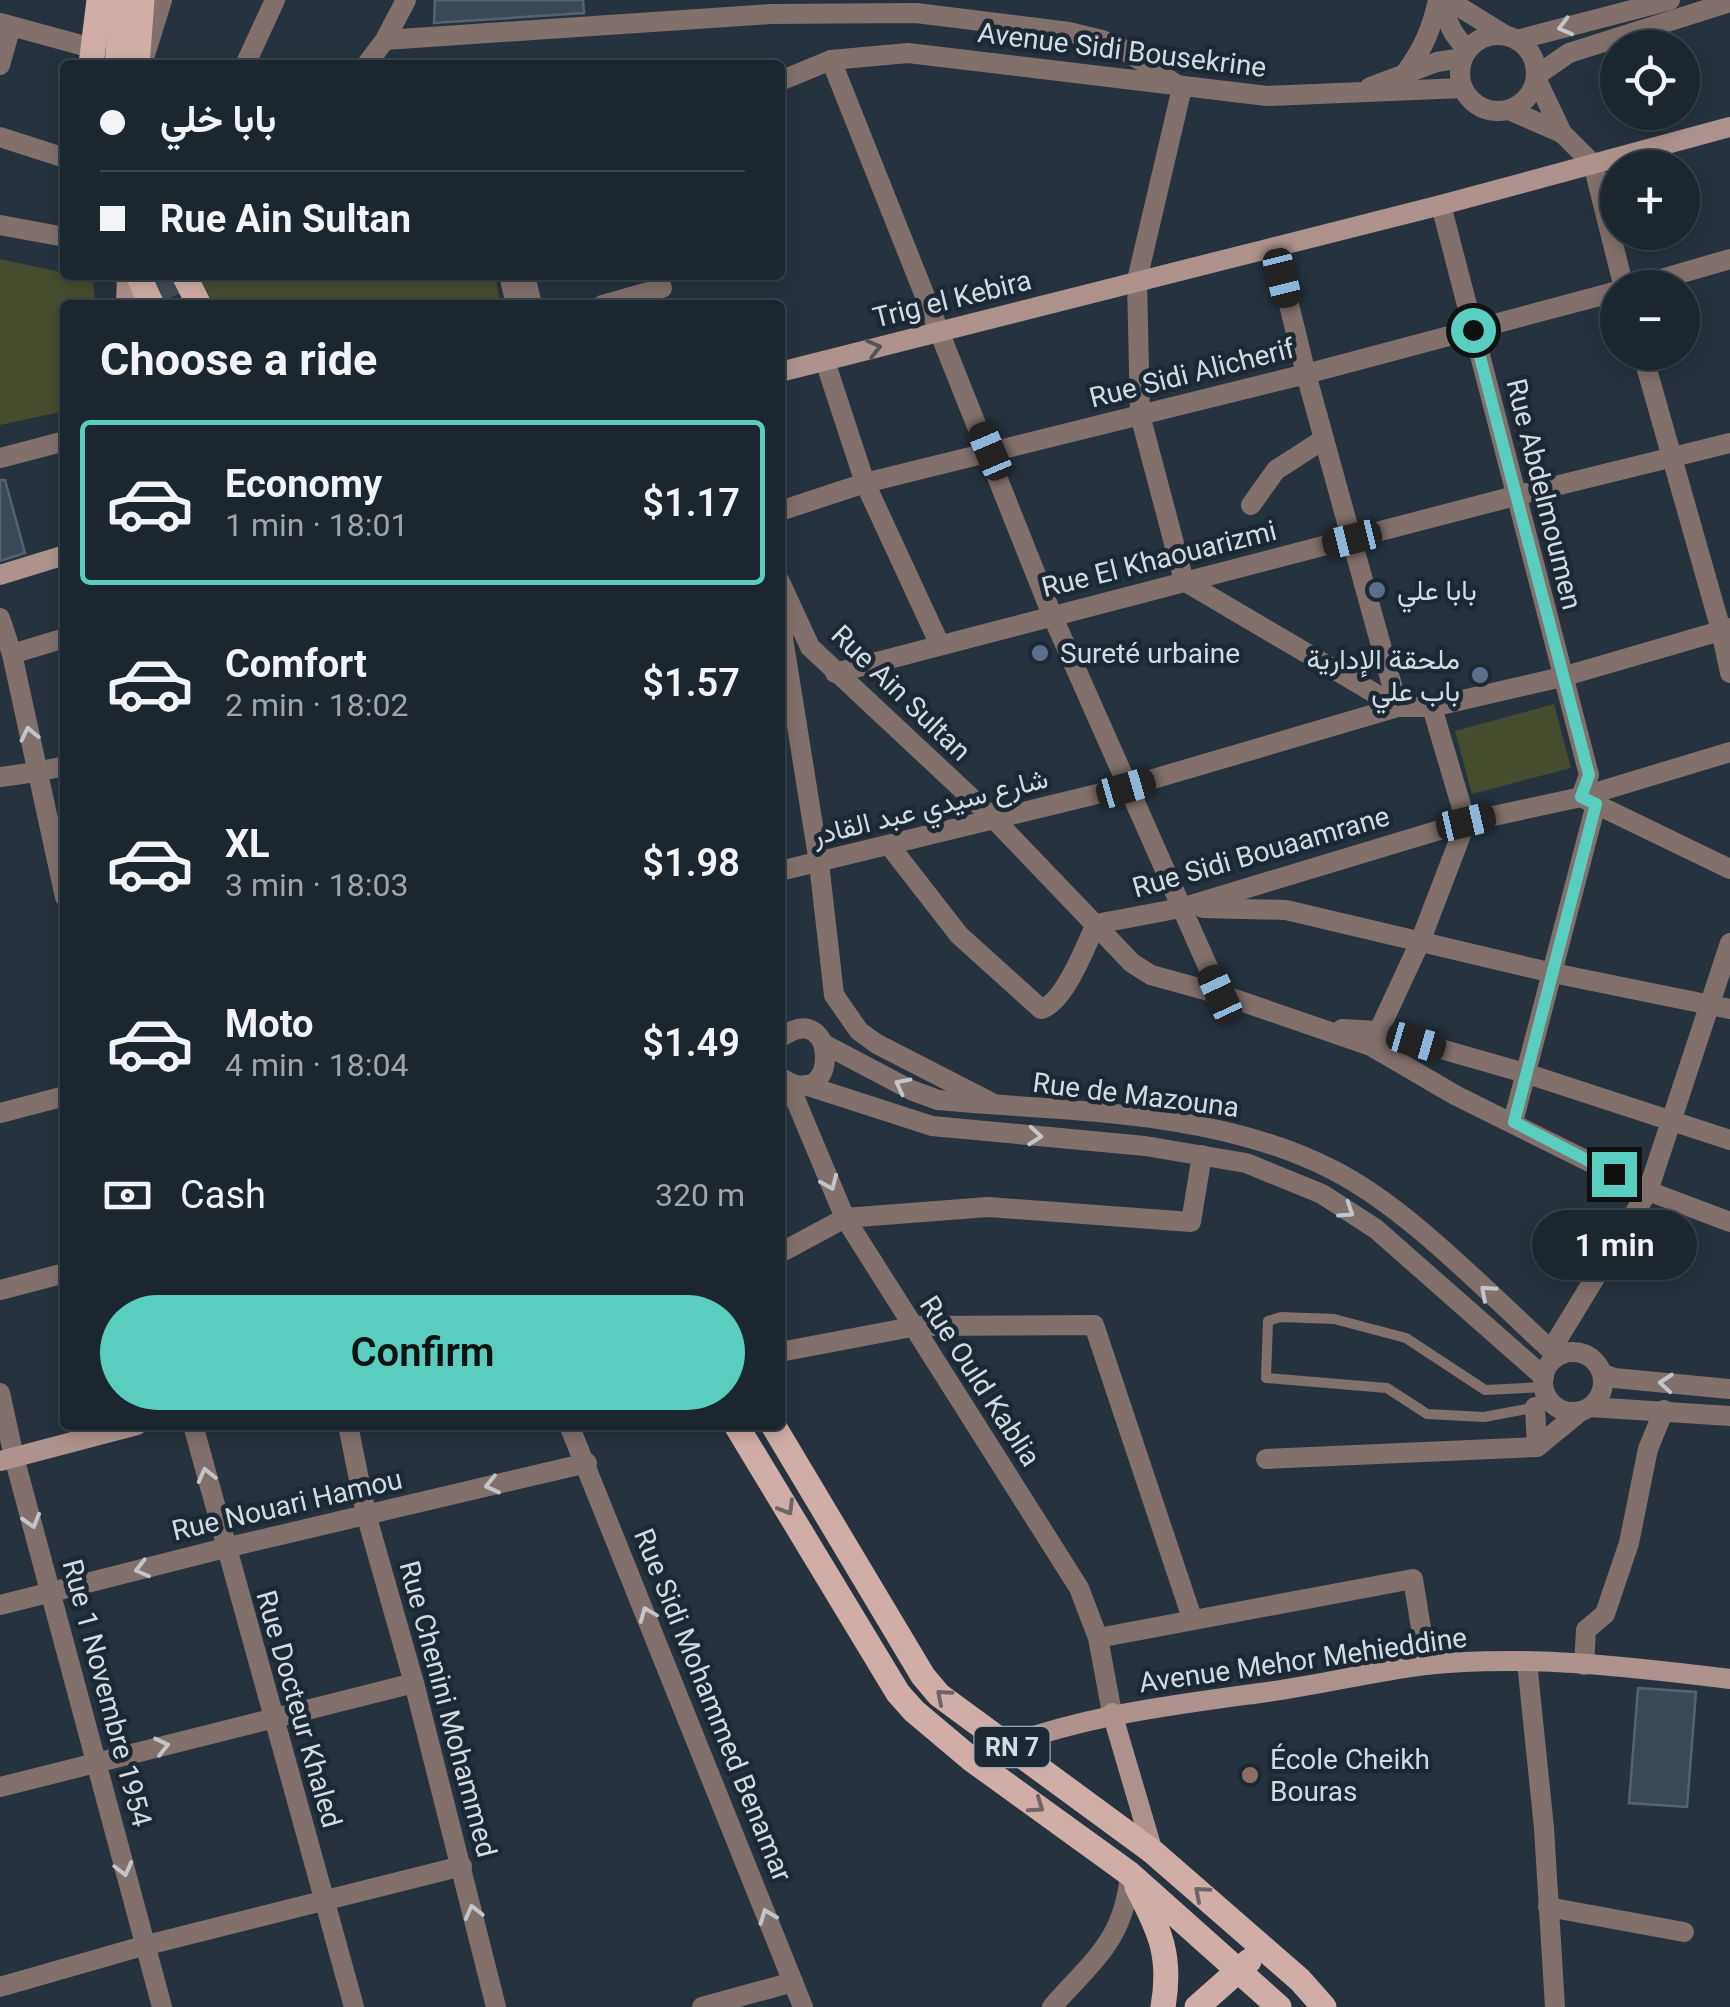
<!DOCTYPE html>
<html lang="en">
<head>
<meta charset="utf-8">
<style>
  :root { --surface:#1c262f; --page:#252e37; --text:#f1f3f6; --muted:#a0a5aa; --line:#3a434b; --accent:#59cebe }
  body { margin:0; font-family:Roboto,Vazirmatn,sans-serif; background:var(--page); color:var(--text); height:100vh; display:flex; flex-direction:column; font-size:38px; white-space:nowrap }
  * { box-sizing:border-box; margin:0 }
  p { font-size:32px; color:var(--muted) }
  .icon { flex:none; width:55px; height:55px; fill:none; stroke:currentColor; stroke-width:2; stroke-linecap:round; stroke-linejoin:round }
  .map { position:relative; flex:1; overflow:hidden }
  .sheet { position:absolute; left:60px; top:300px; width:725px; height:1130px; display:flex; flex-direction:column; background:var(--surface); border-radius:10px; box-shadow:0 5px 15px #0003,0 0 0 2px var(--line) }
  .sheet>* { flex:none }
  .guide { position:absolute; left:60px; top:60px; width:725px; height:220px; border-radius:10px; box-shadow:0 5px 15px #0003,0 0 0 2px var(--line); display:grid; align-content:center; height:220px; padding:0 40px; background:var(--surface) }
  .tools { position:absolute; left:1600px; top:30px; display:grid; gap:20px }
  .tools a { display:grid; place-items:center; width:100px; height:100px; border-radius:50%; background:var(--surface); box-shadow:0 5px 15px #0003,0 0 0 2px var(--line); font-size:50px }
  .end { position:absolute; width:45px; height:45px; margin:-22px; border:12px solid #59cebe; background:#111; box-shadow:0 0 0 5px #111 }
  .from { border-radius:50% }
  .bubble { position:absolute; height:70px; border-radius:35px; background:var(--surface); box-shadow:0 5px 15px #0003,0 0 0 2px var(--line); font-size:32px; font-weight:600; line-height:70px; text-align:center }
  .car { position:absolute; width:30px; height:60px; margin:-30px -15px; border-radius:12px; box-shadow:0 0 8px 2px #0007; background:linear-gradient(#222 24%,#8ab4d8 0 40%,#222 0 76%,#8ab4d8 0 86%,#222 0) }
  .guide b { display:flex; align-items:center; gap:35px; height:95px; font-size:38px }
  .guide b+b { border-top:2px solid var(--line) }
  .guide i { width:25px; height:25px; background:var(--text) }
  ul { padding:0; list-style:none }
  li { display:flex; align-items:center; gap:30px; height:165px; margin:0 20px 15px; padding:0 20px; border:5px solid transparent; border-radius:10px }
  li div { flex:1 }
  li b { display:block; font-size:38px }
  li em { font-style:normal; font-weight:600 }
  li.active { border-color:var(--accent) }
  li>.icon { width:90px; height:90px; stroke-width:1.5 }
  h2 { padding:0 40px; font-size:45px; line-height:120px }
  .pay { display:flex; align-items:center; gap:25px; height:110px; padding:0 40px; font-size:38px }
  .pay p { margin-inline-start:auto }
  .cta { display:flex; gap:20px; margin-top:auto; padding:20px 40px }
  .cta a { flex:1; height:115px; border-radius:60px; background:var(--accent); color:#111; font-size:40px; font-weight:600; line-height:115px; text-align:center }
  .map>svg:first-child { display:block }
</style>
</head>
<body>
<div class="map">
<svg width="1730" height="2007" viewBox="0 0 1730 2007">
  <rect width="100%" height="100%" fill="#26333f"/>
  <g fill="#464c2e">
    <polygon points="0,259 93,279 95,305 65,305 65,411 0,425"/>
    <polygon points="189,275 495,275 501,305 202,305"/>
    <polygon points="1554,704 1571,768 1472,794 1455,731"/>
  </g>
  <g fill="#3b4855" stroke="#556371" stroke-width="2.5">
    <polygon points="435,0 583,0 584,13 434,23"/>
    <polygon points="0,480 5,480 25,553 0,561"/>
    <polygon points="1638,1688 1696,1692 1687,1807 1629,1803"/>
  </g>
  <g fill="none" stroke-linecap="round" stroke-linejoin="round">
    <polyline stroke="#404c57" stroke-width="25" stroke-dasharray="25 12" stroke-linecap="butt" points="160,275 174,305"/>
    <polyline stroke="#81706c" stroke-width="10" points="1544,1387 1485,1390 1406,1338 1334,1319 1281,1317 1268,1321 1266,1378 1387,1388 1427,1414 1484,1417 1553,1404"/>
    <g stroke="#81706c" stroke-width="20">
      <polyline points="0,23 92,48"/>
      <polyline points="385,40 771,14 916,13 1069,32 1102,40 1121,48 1182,88 1137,280 1140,415 1184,581 1398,707"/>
      <polyline points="1517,40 1670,0"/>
      <polyline points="144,58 162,0"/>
      <polyline points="831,60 1052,615 1220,994"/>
      <polyline points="0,65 11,26"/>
      <polyline points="245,65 275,0"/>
      <polyline points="1537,75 1569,53 1730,2"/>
      <polyline points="0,137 65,158"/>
      <polyline points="1441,205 1589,775 1581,797 1730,869"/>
      <polyline points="0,225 65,237"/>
      <polyline points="1275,247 1306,374 1398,707"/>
      <polyline points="1630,288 1730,259"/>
      <polyline points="602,305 662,288"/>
      <polyline points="825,361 865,483 940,645"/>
      <polyline points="1251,505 1276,470 1324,439"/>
      <polyline points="780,511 865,483 1306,374 1618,291"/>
      <polyline points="780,582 810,647 994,819 1132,963 1151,975 1220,994 1371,1046 1455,1095 1648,1191 1730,1222"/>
      <polyline points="793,615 785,625 783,638 819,863 834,995 859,1031 877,1044 992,1103"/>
      <polyline points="1721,630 1730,673"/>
      <polyline points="12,654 65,638"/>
      <polyline points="835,673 1515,496 1730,443"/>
      <polyline points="36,772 65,766"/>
      <path d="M889 845 959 935 1041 1009C1064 1004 1086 945 1096 924L1181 908 1466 822 1581 797 1730 752"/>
      <polyline points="1203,908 1286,910 1553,973 1730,1009"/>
      <polyline points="1342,1029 1378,1031 1528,1074 1730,1140"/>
      <polyline points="1374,1041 1420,942 1466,822 1432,707"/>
      <polyline points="788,1082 845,1218 1079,1588 1098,1638 1112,1713"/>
      <polyline points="1513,1122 1596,804"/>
      <polyline points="780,1253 845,1218 988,1207 1191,1222 1202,1155"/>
      <polyline points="0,1290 65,1273"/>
      <polyline points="1551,1350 1648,1191 1730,943"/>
      <polyline points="780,1352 917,1326 1094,1325 1192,1618"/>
      <polyline points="1535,1407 1537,1447"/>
      <polyline points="348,1425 366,1514 414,1683 496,2007"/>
      <polyline points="569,1425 803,2007"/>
      <polyline points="1266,1459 1537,1447 1581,1411"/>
      <polyline points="0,1605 225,1548 587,1463"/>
      <polyline points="1098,1638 1413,1579 1427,1665"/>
      <polyline points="1527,1662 1544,1828 1555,2007"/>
      <polyline points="1584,1665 1586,1630 1605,1614 1629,1543 1648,1449 1664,1410"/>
      <polyline points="0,1787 414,1683"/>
      <polyline points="1548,1907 1684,1932"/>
      <polyline points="0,1987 143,1946 462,1866"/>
      <polyline points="702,2007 793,1982"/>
    </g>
    <g stroke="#81706c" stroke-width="20">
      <polyline points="1438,0 1453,32 1467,51"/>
      <polyline points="1448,0 1505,35"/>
      <circle cx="1498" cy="73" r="38"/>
      <polyline points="366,65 385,40 406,0"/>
      <path d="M1406 72C1423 49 1432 28 1438 0"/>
      <polyline points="1536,78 1562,133 1593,164 1624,288"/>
      <polyline points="780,81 831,60 908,53 1267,96 1463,88"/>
      <polyline points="1370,87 1437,62 1463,58"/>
      <polyline points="1509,110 1562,133"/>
      <polyline points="509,275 516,305"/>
      <polyline points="525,275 532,305"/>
      <polyline points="1642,352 1721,630"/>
      <polyline points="0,458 65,441"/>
      <polyline points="0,618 12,654 65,897"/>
      <polyline points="0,777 36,772"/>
      <polyline points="780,871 1126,787 1398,707 1432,707 1562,677 1730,628"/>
      <path d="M780 1038C840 994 840 1120 780 1077"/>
      <path d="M824 1044 911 1090 938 1100C1069 1112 1214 1109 1333 1170 1408 1208 1487 1292 1551 1350L1562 1354"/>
      <polyline points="805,1085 932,1126 1145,1146 1246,1163 1322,1194 1376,1229 1544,1377"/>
      <polyline points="0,1113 65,1096"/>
      <circle cx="1573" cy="1382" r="30"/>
      <polyline points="1603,1374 1614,1378 1730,1389"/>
      <polyline points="0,1393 14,1457 162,2007"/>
      <polyline points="1590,1407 1730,1416"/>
      <polyline points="193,1425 354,2007"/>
      <path d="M1052 2007C1093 1960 1124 1941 1130 1874"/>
    </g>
    <g stroke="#ae928d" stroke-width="20">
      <polyline points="126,305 127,275"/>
      <polyline points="780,372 1441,205 1730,127"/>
      <polyline points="0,575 65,555"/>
      <polyline points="0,1461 137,1425"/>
      <polyline points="1112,1713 1153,1852"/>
      <path d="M971 1759C1067 1718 1157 1707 1260 1693 1315 1686 1370 1672 1425 1665 1525 1654 1631 1667 1730 1679"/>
    </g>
    <g stroke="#d0ada6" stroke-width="25">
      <polyline points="91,65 99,0"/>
      <polyline points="117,65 122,0"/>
      <polyline points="137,65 142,0"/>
      <polyline points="138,275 152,305"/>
      <polyline points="184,275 199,305"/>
      <polyline points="736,1425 898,1693 914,1711 971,1759 1130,1874 1279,2007"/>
      <polyline points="773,1425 923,1676 939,1695 1153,1852 1300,1980 1324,2007"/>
      <path d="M1137 1887C1160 1931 1172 1956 1163 2007"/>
      <polyline points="1197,2007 1249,1961"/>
    </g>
  </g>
  <defs><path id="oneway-chevron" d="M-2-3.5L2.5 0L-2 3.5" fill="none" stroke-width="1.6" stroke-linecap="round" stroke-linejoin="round" transform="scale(2.5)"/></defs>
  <g stroke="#c2c5ca">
    <use href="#oneway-chevron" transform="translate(1565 27) rotate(165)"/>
    <use href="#oneway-chevron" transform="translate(29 734) rotate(-102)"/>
    <use href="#oneway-chevron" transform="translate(902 1085) rotate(-153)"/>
    <use href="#oneway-chevron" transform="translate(1035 1136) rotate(5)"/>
    <use href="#oneway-chevron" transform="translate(830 1183) rotate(67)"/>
    <use href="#oneway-chevron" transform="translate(1347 1211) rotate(33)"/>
    <use href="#oneway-chevron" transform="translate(1487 1292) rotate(-138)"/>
    <use href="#oneway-chevron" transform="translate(1666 1383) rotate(-175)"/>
    <use href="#oneway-chevron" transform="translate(206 1475) rotate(-104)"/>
    <use href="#oneway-chevron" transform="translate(492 1485) rotate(167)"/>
    <use href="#oneway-chevron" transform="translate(32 1521) rotate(74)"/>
    <use href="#oneway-chevron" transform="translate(142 1569) rotate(166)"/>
    <use href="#oneway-chevron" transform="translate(647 1614) rotate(-112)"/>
    <use href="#oneway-chevron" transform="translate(162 1746) rotate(-13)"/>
    <use href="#oneway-chevron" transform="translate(124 1869) rotate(76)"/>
    <use href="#oneway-chevron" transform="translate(473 1912) rotate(-104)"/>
    <use href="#oneway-chevron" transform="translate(767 1916) rotate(-111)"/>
  </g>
  <use stroke="#565358" href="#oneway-chevron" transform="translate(874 348) rotate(-14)"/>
  <g stroke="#6d6468">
    <use href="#oneway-chevron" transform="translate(787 1508) rotate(59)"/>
    <use href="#oneway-chevron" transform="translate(943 1696) rotate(-139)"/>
    <use href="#oneway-chevron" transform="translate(1037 1806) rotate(35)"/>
    <use href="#oneway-chevron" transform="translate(1201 1893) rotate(-139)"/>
  </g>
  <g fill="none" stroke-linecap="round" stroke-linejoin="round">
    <polyline stroke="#59cebe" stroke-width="12" points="1473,330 1589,775 1581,797 1596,804 1514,1122 1614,1174"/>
  </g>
  <g fill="#5c6f8a" stroke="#1c2935" stroke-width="4">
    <circle cx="1377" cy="590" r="10"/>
    <circle cx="1040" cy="653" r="10"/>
    <circle cx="1480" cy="675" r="10"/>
  </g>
  <circle fill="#8d6e63" stroke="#1c2935" stroke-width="4" cx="1250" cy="1775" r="10"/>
  <g text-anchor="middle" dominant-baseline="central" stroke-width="9" stroke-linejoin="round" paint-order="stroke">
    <rect fill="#1c2935" stroke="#9ba5ae" stroke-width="2.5" x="974.5" y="1727" width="75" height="40" rx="8"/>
    <g font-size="25" font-weight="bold" fill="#d2dae2">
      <text x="1012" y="1747">RN 7</text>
    </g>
    <g font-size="28" fill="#d2dae2" stroke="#1c2935">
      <text transform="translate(1122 50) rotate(7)">Avenue Sidi Bousekrine</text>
      <text transform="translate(952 299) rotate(-14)">Trig el Kebira</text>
      <text transform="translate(1192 373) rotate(-14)">Rue Sidi Alicherif</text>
      <text transform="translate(1544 494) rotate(76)">Rue Abdelmoumen</text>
      <text transform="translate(1159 559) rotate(-14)">Rue El Khaouarizmi</text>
      <text transform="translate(901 693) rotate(44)">Rue Ain Sultan</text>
      <text transform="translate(930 807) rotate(-14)">شارع سيدي عبد القادر</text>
      <text transform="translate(1261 852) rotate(-16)">Rue Sidi Bouaamrane</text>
      <text transform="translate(1136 1095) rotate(7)">Rue de Mazouna</text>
      <text transform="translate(980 1381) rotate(57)">Rue Ould Kablia</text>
      <text transform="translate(287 1505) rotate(-13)">Rue Nouari Hamou</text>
      <text transform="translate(1303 1660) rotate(-8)">Avenue Mehor Mehieddine</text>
      <text transform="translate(107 1693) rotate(75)">Rue 1 Novembre 1954</text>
      <text transform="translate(713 1705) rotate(68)">Rue Sidi Mohammed Benamar</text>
      <text transform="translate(299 1709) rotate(74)">Rue Docteur Khaled</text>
      <text transform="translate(448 1709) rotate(75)">Rue Chenini Mohammed</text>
    </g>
    <g font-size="28" fill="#d2dae2" stroke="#1c2935" text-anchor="start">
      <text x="1397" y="590">بابا علي</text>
      <text x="1060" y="653">Sureté urbaine</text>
      <text x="1460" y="659" text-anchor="end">ملحقة الإدارية<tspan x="1460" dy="32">باب علي</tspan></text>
      <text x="1270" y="1759">École Cheikh<tspan x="1270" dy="32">Bouras</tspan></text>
    </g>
  </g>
</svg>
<div class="tools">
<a><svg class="icon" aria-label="locate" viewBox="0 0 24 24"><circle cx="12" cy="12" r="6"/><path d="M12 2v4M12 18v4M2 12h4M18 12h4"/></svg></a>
<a>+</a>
<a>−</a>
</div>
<i class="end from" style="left:1473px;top:330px"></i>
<i class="end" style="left:1614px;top:1174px"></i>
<div class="bubble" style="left:1532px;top:1210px;width:165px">1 min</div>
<i class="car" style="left:1282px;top:278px;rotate:166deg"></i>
<i class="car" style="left:990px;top:451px;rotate:337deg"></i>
<i class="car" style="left:1352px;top:539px;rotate:256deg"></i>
<i class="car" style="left:1126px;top:788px;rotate:74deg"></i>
<i class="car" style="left:1466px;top:822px;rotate:77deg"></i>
<i class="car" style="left:1220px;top:994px;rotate:335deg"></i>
<i class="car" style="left:1416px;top:1042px;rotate:106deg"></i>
<div class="guide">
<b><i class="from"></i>بابا خلي</b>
<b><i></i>Rue Ain Sultan</b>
</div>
<section class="sheet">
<h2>Choose a ride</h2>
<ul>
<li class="active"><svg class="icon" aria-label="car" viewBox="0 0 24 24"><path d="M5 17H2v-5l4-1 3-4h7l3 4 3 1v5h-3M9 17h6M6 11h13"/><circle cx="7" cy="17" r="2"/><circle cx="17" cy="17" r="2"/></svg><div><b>Economy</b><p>1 min · 18:01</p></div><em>$1.17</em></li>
<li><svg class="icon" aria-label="car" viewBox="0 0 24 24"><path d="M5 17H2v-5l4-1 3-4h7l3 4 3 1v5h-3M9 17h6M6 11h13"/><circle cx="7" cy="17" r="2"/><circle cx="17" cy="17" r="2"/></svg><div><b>Comfort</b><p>2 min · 18:02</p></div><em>$1.57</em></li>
<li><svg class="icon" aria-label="car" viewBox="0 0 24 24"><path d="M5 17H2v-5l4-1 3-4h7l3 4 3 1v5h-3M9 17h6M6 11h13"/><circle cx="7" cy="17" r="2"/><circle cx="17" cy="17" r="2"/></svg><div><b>XL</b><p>3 min · 18:03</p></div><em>$1.98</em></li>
<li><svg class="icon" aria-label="car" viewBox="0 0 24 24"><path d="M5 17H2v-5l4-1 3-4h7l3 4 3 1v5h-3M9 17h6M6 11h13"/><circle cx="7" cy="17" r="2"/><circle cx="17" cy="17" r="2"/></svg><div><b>Moto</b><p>4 min · 18:04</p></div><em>$1.49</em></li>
</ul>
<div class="pay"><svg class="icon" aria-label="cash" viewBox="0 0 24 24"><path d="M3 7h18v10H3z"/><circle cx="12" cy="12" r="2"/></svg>Cash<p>320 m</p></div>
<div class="cta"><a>Confirm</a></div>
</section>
</div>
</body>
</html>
